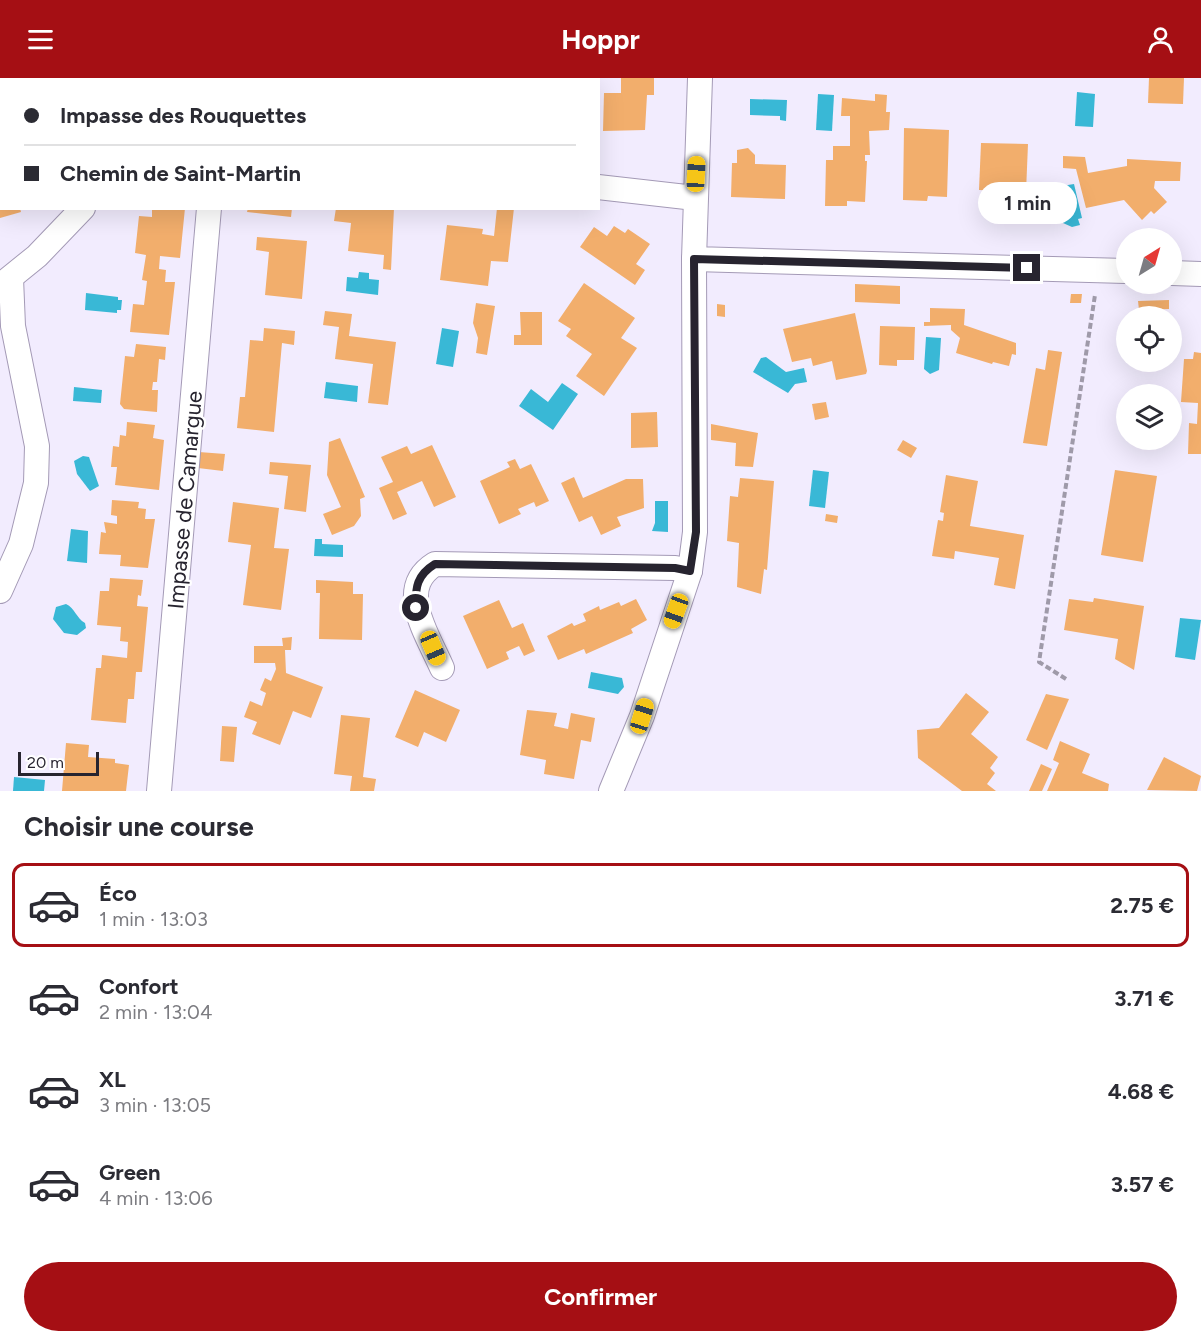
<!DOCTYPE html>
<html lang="fr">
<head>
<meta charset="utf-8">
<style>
  :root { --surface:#fff; --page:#f2f2f3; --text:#2b2b33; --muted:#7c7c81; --line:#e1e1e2; --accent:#a50f14 }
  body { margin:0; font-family:Figtree,sans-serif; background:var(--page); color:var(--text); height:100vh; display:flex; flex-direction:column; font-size:22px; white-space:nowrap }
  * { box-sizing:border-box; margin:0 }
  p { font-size:20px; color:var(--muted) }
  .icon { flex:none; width:33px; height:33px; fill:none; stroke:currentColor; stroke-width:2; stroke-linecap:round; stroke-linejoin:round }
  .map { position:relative; height:713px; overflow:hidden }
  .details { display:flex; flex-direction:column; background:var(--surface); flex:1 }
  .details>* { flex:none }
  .hud { position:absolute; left:0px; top:0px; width:600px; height:132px; box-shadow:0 6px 24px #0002; display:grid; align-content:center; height:132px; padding:0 24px; background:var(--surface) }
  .needle { width:39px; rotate:37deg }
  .tools { position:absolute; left:1116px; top:150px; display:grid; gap:12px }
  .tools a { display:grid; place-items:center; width:66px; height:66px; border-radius:50%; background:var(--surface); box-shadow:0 6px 24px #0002; font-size:30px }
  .scale { position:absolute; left:18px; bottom:15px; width:81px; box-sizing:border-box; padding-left:6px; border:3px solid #27242f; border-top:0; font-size:16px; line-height:21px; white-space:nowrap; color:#27242f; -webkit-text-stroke:4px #fff; paint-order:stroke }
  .end { position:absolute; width:27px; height:27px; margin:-14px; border:8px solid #27242f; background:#fff; box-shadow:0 0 0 3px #fff }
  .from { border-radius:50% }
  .bubble { position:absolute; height:42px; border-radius:21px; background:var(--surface); box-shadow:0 6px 24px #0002; font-size:20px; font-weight:700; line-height:42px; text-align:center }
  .car { position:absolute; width:18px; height:36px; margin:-18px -9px; border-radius:8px; box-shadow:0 0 4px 2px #0007; background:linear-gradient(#f5c518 24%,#345 0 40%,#f5c518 0 76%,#345 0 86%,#f5c518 0) }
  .hud b { display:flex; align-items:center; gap:21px; height:57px; font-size:22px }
  .hud b+b { border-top:2px solid var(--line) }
  .hud i { width:15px; height:15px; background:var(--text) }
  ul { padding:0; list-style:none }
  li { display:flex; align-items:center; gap:18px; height:84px; margin:0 12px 9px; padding:0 12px; border:3px solid transparent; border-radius:12px }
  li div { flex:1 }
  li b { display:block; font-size:22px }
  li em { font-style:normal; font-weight:700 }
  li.active { border-color:var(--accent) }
  li>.icon { width:54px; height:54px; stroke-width:1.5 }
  h2 { padding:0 24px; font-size:27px; line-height:72px }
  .button { display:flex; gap:12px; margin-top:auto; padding:12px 24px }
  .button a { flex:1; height:69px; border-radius:36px; background:var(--accent); color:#fff; font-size:24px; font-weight:700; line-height:69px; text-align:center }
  header { display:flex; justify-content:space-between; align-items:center; height:78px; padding:0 24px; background:var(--accent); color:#fff; font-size:27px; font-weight:700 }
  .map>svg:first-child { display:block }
</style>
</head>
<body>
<header><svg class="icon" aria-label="menu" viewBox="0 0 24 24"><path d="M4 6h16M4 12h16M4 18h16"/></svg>Hoppr<svg class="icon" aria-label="person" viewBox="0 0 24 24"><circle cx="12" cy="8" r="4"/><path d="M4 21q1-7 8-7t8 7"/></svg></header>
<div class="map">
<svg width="1201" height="713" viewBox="0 0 1201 713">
  <rect width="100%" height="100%" fill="#f2ecfe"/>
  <g fill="#39b8d6">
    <polygon points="1077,14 1095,16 1093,49 1075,48"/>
    <polygon points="818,16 834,17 832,53 816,52"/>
    <polygon points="750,21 787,22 786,43 780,42 780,38 750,37"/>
    <polygon points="1074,106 1082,140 1078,141 1080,147 1072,149 1063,145 1062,108"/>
    <polygon points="359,194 369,195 369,201 379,202 378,217 346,213 347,199 358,200"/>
    <polygon points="86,215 118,219 118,222 122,222 121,232 117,232 117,235 85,232"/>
    <polygon points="442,250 459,253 453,289 436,286"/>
    <polygon points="926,259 941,260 939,292 930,296 924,291"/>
    <polygon points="766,279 786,294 804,290 807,304 795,306 788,315 753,294 761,280"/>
    <polygon points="326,304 358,308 357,324 324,320"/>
    <polygon points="562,305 578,316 553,352 519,328 531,311 548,324"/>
    <polygon points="74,309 102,312 101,325 73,323"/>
    <polygon points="83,378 89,379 99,408 90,413 77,396 74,383"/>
    <polygon points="813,392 829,394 825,430 809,428"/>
    <polygon points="655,423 668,423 668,454 652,453 655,445"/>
    <polygon points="71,451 88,453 87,485 67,483"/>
    <polygon points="315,461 322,461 322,466 343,467 343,479 314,478"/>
    <path d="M66 526C75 530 76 540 85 545L86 550 77 557 64 555 53 541 56 529Z"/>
    <polygon points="1180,540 1201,542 1195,582 1175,579"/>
    <polygon points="591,594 622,600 624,609 618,616 588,610"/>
    <polygon points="14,699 45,702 44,713 13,713"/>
  </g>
  <g fill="#f2ae6c">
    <polygon points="621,0 654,0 654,17 647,17 645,52 603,53 604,15 621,15"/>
    <polygon points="1149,0 1184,0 1183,26 1148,25"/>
    <polygon points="875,16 887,17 886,34 890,34 889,52 869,53 870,77 865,77 865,83 867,83 865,124 847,123 847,128 825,128 826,82 833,82 833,68 850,68 850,38 841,38 842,20 875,23"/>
    <polygon points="904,50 949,52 947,119 928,118 927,123 903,122"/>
    <polygon points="981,65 1028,66 1026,114 979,112"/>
    <polygon points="748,70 755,77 755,86 786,87 785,121 731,119 732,85 737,85 737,72"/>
    <polygon points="1063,78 1085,79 1088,95 1127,88 1127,81 1181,84 1180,103 1155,103 1154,110 1167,124 1154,136 1151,133 1142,142 1124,122 1086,130 1076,91 1063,90"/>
    <polygon points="0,130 20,130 21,134 0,140"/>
    <polygon points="152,130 185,130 180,180 160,178 159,191 166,192 165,204 175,204 169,257 130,254 133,226 144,227 147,203 142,202 146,177 135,175 139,138 152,139"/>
    <polygon points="248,130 292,130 291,139 247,134"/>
    <polygon points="336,130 394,130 391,192 383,191 384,177 348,173 351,145 334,143"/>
    <polygon points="497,130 514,130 508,184 491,183 488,208 440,202 447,147 483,151 482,156 494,158"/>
    <polygon points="614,148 625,155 628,151 650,166 636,186 645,192 635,207 580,169 594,149 607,158"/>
    <polygon points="257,159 307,163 302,221 265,217 269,174 256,172"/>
    <polygon points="584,205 635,240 621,260 637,270 604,318 576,298 592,276 566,258 571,251 558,243"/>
    <polygon points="855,206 900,208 900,226 855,224"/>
    <polygon points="1071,216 1082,216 1081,225 1070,225"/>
    <polygon points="1169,222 1169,231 1139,232 1138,223"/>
    <polygon points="476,225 495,228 487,277 476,275 478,260 473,245"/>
    <polygon points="717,226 725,227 725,239 717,238"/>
    <polygon points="930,230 965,231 964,247 1016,265 1016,277 1012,276 1009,288 993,284 992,286 956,275 960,260 951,252 951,247 924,248 924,244 930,244"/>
    <polygon points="325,233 352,236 349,258 396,264 388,327 368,325 373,286 335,281 339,249 323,247"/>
    <polygon points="520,234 542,234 542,267 514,267 514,257 521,257"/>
    <polygon points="855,235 867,293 866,296 836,302 832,283 813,288 811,280 792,284 783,251"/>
    <polygon points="880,248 915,249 914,282 897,282 897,288 879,287"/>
    <polygon points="264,250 295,253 294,267 282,265 274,354 237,350 240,319 245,319 250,262 263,263"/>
    <polygon points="136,266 166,269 165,282 159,281 157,304 153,304 152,312 158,312 157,334 124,331 120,326 125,278 134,279"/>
    <polygon points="1048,272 1062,274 1047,368 1023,365 1036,290 1045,292"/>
    <polygon points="1194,274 1201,275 1201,376 1188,376 1189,345 1197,346 1198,325 1181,324 1184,281 1193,281"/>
    <polygon points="826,324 829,339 815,342 812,326"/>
    <polygon points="657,334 658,369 631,370 631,335"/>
    <polygon points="127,344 155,347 153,360 164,362 159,412 115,407 117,389 111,389 113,368 119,369 120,357 126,358"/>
    <polygon points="711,346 758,355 753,389 735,388 736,365 711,362"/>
    <polygon points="340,360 365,419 360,421 361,438 354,448 332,457 323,436 341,429 327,397 329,364"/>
    <polygon points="903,362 917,370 911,380 897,372"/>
    <polygon points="432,367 456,419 434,429 422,403 397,414 407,436 393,442 379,410 393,404 381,379 407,368 411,376"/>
    <polygon points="199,374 225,376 223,393 198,390"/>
    <polygon points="515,381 520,391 531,386 549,423 536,429 534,424 518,431 521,436 499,446 480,403 510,389 507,384"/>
    <polygon points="270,384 311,387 306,434 284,431 288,398 269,396"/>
    <polygon points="1115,392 1157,398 1143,484 1101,477"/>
    <polygon points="946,397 978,403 970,448 1024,457 1015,511 994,507 999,480 955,473 954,481 932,478 938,442 943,443 944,435 940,434"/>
    <polygon points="574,399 583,420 626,401 643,401 644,430 617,439 621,448 601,457 592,438 579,444 561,405"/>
    <polygon points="740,400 774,403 767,492 764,491 761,516 737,509 739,465 727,463 730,418 738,419"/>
    <polygon points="112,422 139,424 138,430 146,431 145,441 155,441 148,490 120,488 121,477 99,476 101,454 106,455 104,444 117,446 117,438 111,437"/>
    <polygon points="233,424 279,430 274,470 289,471 281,532 243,527 251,467 228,464"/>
    <polygon points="826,436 838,438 837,445 825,443"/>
    <polygon points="110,500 143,502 141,518 138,517 137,528 148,529 142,594 136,594 134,621 128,621 126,645 91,642 96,590 101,590 102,577 127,580 128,564 120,563 121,549 97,547 100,513 109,513"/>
    <polygon points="316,502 353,504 353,516 363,516 362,562 319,561 320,515 316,515"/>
    <polygon points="1094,520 1144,528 1134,592 1115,581 1118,561 1064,552 1069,521 1093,524"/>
    <polygon points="636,521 647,542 631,551 633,555 586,576 584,571 558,582 547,558 572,545 574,548 586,543 583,536 599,528 600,532 619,524 621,528"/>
    <polygon points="499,522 512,550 523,545 535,573 524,578 519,568 506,574 509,581 487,591 463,538"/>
    <polygon points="292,559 291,572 285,572 286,595 323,609 311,640 293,633 280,667 252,656 257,644 244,639 250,623 262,628 266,615 260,612 265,600 271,603 276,591 275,585 254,585 254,568 283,568 282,560"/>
    <polygon points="415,612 460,632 446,664 424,654 418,669 395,659"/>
    <polygon points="966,615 989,634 971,656 998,679 990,690 995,695 987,706 996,713 962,713 918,680 917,652 939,650"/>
    <polygon points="1046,616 1069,621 1047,672 1026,662"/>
    <polygon points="527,632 557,635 554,648 568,651 571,635 595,640 591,664 581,662 574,701 544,696 546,682 520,677"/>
    <polygon points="341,637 370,640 363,699 376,701 374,713 350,713 352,698 334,696"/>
    <polygon points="222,648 237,649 234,684 220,683"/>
    <polygon points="1060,663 1090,676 1082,695 1109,706 1108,713 1047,713 1059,685 1053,682"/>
    <polygon points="66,665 89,667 88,679 115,681 115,685 129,687 126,713 62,713"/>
    <polygon points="1164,679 1201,698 1197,713 1147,712"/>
    <polygon points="1041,686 1052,691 1042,713 1029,713"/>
  </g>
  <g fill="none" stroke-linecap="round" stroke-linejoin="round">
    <g stroke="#a49ab6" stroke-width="26">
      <g id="street">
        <polyline points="101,0 101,2"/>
        <polyline points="700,0 694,181 1126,193"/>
        <polyline points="598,109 695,120"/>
        <polyline points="1172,195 1201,196"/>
        <polyline points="0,208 37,178 83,130"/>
        <polyline points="0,513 21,466 36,405 37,368 13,248 11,200"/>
        <path d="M442 590C428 557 395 511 435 486L675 490 690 493"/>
        <polyline points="159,713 209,130"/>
        <polyline points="611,713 642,638 690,493 695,454 694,181"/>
      </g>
    </g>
    <g stroke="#a49ab6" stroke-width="35">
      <g id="secondary">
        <polyline points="72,2 77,0"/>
        <polyline points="0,24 2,23"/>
      </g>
    </g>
    <g stroke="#9f9aa9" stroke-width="4" stroke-dasharray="6 3" stroke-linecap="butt">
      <polyline points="185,2 190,0"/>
      <polyline points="1066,601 1039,584 1095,217"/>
    </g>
    <use href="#street" stroke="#fff" stroke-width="24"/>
    <use href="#secondary" stroke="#c8e8e2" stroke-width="33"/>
  </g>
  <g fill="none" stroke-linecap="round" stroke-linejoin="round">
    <path stroke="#27242f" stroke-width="8" d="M416 530C415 509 417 497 435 486L675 490 690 493 696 454 694 181 1027 190"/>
  </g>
  <g text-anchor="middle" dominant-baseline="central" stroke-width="4.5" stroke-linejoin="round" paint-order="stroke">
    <g font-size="22" fill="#27242f" stroke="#fff">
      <text transform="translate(185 422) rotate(-85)">Impasse de Camargue</text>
    </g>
  </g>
</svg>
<div class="tools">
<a><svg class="needle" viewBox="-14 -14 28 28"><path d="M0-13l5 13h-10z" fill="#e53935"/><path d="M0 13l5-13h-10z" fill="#7c7c81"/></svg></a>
<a><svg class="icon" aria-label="locate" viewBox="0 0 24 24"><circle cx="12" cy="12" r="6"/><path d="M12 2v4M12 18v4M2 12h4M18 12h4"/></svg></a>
<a><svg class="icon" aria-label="layers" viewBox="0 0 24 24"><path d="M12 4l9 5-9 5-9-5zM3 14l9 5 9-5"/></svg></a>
</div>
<div class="scale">20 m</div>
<i class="end from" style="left:416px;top:530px"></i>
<i class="end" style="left:1027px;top:190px"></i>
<div class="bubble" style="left:978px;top:104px;width:99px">1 min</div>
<i class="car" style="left:696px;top:96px;rotate:3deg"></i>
<i class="car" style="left:676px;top:533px;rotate:200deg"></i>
<i class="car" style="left:433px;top:570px;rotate:157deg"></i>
<i class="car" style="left:642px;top:638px;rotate:17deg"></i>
<div class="hud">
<b><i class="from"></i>Impasse des Rouquettes</b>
<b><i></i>Chemin de Saint-Martin</b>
</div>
</div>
<section class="details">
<h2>Choisir une course</h2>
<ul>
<li class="active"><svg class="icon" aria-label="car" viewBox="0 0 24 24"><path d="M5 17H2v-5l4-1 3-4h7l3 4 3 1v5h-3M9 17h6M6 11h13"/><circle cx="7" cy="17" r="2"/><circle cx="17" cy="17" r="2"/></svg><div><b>Éco</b><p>1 min · 13:03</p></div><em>2.75 €</em></li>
<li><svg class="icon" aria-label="car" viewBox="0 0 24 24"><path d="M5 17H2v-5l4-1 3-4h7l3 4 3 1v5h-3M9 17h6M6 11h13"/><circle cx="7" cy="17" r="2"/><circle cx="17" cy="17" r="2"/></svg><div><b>Confort</b><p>2 min · 13:04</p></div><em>3.71 €</em></li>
<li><svg class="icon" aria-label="car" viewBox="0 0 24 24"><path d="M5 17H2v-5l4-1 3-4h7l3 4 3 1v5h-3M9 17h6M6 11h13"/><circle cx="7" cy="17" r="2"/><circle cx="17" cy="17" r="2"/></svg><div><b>XL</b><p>3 min · 13:05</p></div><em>4.68 €</em></li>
<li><svg class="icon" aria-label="car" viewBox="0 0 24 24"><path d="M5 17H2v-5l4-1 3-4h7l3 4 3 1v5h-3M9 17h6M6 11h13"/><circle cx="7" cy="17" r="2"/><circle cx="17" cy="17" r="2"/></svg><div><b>Green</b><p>4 min · 13:06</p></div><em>3.57 €</em></li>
</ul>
<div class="button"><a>Confirmer</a></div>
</section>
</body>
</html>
